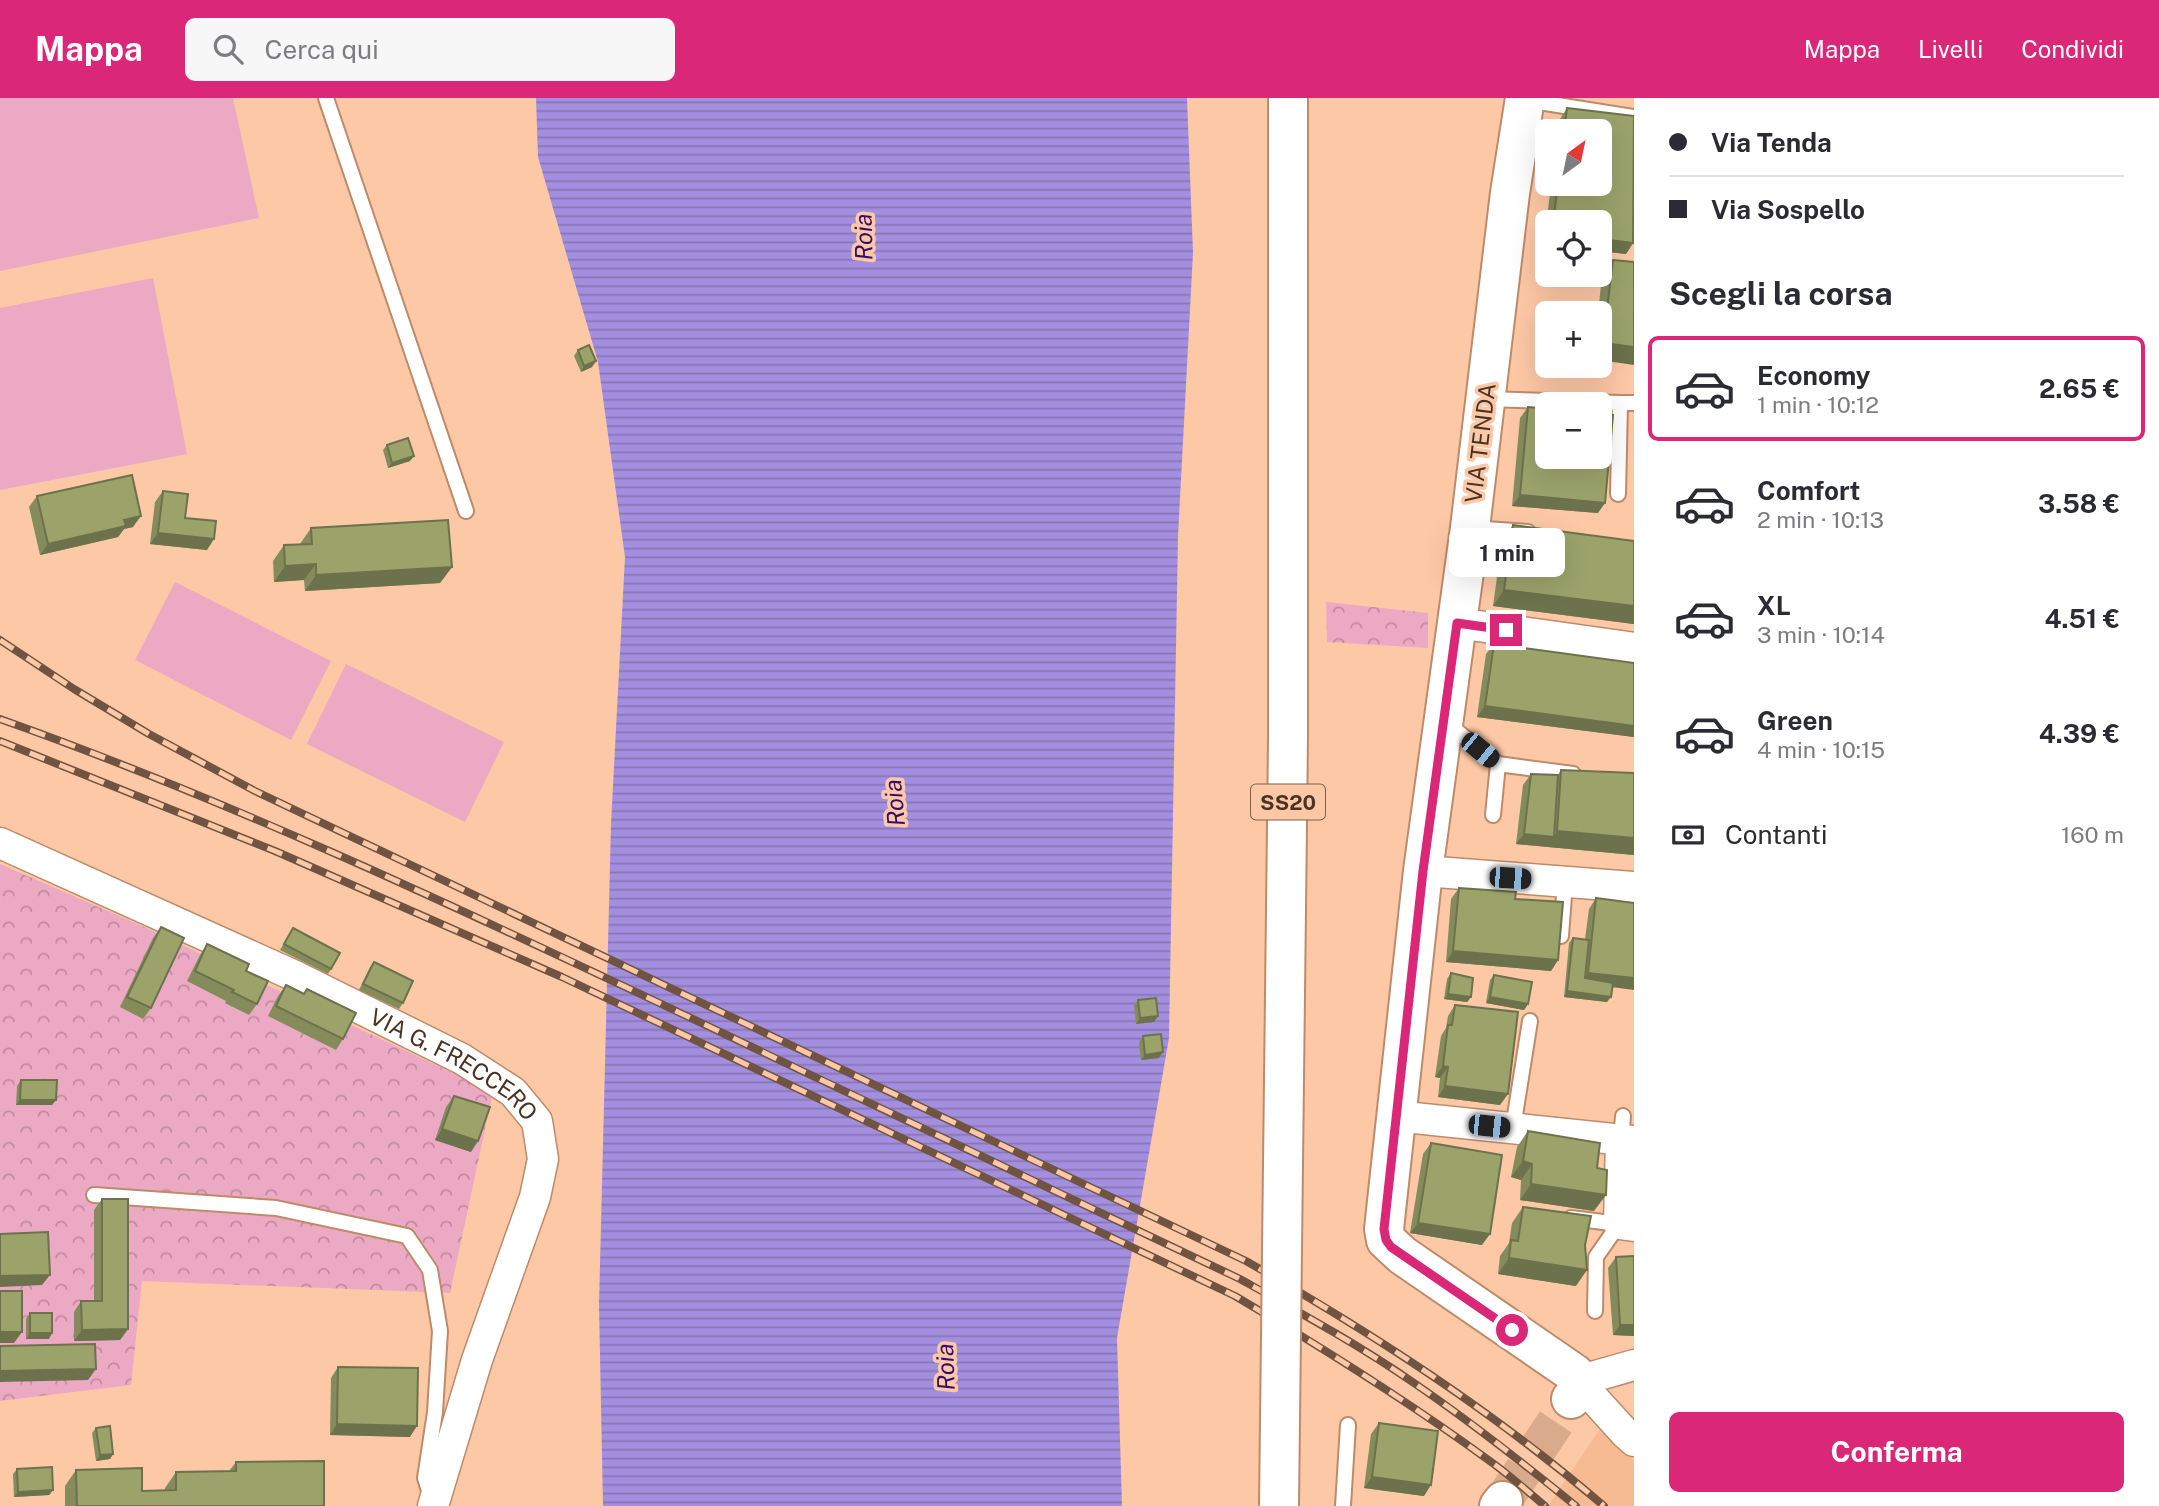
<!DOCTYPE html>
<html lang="it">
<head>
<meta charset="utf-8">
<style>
  :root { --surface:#fff; --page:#f7f7f7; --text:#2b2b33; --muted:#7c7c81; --line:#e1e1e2; --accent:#db2777 }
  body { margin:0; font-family:"Public Sans",sans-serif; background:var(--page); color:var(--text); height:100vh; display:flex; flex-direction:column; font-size:26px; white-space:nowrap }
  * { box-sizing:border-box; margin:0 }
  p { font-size:23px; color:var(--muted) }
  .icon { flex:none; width:38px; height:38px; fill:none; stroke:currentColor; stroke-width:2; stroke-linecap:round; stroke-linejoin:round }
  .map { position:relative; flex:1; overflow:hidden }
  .panel { display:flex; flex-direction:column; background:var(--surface); width:525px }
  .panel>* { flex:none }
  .top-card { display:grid; align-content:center; height:154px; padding:0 35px; background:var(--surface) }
  .needle { width:46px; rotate:33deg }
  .tools { position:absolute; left:1535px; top:21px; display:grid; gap:14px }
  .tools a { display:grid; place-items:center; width:77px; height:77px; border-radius:10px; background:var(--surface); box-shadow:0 7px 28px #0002; font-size:35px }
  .end { position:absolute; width:32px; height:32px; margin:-16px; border:9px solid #db2777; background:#fff; box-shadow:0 0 0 4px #fff }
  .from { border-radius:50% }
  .bubble { position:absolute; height:49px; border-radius:10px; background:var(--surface); box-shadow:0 7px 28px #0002; font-size:23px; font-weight:700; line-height:49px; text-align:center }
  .car { position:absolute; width:21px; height:42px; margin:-21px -10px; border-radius:9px; box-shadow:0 0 5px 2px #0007; background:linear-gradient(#222 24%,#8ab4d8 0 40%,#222 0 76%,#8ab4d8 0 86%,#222 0) }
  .top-card b { display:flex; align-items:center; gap:24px; height:66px; font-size:26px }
  .top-card b+b { border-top:2px solid var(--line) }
  .top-card i { width:18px; height:18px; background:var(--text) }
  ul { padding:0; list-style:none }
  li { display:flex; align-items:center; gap:21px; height:105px; margin:0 14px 10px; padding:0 21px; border:4px solid transparent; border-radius:10px }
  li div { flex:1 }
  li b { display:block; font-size:26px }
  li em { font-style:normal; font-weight:700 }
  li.active { border-color:var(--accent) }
  li>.icon { width:63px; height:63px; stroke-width:1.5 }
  h2 { padding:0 35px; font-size:32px; line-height:84px }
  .pay { display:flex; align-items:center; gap:18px; height:77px; padding:0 35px; font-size:26px }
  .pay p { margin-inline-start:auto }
  .action { display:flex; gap:14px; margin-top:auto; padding:14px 35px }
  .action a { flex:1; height:80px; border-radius:10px; background:var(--accent); color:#fff; font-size:28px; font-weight:700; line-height:80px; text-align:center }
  header { display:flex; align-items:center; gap:42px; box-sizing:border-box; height:98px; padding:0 35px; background:var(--accent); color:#fff }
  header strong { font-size:33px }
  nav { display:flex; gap:38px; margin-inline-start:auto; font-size:24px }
  .search { width:490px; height:63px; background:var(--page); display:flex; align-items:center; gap:18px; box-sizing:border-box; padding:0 24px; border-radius:10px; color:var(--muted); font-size:26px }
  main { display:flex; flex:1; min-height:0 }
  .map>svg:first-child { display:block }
</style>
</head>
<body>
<header>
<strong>Mappa</strong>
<div class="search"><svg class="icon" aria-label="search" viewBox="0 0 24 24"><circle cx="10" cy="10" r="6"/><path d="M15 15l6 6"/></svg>Cerca qui</div>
<nav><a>Mappa</a><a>Livelli</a><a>Condividi</a></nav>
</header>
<main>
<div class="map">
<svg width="1634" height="1408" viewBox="0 0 1634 1408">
  <defs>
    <pattern id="forest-crowns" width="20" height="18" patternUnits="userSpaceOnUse" patternTransform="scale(1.75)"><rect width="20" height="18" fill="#eca9c3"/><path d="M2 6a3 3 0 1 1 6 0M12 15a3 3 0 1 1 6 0" fill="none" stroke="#c18a9e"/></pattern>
    <pattern id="water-rules" width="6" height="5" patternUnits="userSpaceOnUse" patternTransform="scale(1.75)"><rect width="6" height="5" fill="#a38fdf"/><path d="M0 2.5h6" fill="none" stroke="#8775b5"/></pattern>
  </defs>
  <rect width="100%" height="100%" fill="#fdc8a5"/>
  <polygon fill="#f6bb93" points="1600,1331 1634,1363 1634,1408 1548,1408"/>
  <g fill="#eca9c3">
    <polygon points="0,0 233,0 259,120 0,173"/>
    <polygon points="153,180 187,356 0,392 0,210"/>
    <polygon points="175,484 331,563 291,642 135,562"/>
    <polygon points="346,566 504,644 465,724 307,646"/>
  </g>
  <g fill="url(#forest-crowns)">
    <polygon points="1326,504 1428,515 1428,550 1327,544"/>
    <polygon points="0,766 140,827 493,994 450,1195 142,1183 131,1287 0,1303"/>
  </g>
  <polygon fill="url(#water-rules)" points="536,0 1187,0 1193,155 1178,438 1169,940 1117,1240 1122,1408 603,1408 599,1207 611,726 625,459 598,264 538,59"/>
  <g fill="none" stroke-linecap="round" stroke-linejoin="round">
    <polyline stroke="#d9aa8b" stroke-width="38" stroke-dasharray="38 19" stroke-linecap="butt" points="1503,1403 1571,1301"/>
    <g stroke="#bd8b6a" stroke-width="18">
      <g id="lane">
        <polyline points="326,0 466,413"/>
        <polyline points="1526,2 1634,19"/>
        <polyline points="1486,301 1620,305 1618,396"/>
        <polyline points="1620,305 1634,305"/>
        <polyline points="1471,430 1528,434"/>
        <polyline points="1448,626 1498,666 1573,676"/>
        <polyline points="1493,717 1498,666"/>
        <polyline points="1561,838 1565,784"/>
        <polyline points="1513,1030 1530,923"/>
        <polyline points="1621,1042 1623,1018"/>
        <polyline points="94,1097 276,1110 407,1138 430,1172 440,1233 435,1314 425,1380 430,1396"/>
        <polyline points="1571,1120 1619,1126 1596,1159 1595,1213"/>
        <polyline points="1343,1408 1348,1327"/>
      </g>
    </g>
    <g stroke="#bd8b6a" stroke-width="33">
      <g id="street">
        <polyline points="1457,525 1634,550"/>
        <path id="s1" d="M0 745 295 878 462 961 513 994 537 1023 543 1061 535 1099 477 1262 433 1408"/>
        <polyline points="1423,773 1634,789"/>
        <polyline points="1395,1018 1634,1043"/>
        <polyline points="1621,1042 1619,1126 1634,1128"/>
        <polyline points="1634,1267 1578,1283 1625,1335 1634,1343"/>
      </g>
    </g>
    <g stroke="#bd8b6a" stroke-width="42">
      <g id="secondary">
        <path d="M1525 0 1510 95 1470 430 1423 773 1384 1131 1386 1142 1402 1157 1575 1276C1579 1286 1578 1293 1571 1301"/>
        <polyline points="1499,1408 1503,1403"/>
      </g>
    </g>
    <use href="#lane" stroke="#fff" stroke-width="14"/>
    <use href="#street" stroke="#fff" stroke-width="30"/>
    <use href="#secondary" stroke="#fff" stroke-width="38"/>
    <g stroke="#705441" stroke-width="8">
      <g id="rail">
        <path d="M0 542 74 591 149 636 255 693 1246 1163C1372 1235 1493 1313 1604 1408"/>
        <path d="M0 621C223 700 439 801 653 902 849 995 1045 1088 1240 1181 1299 1214 1359 1247 1414 1285 1471 1324 1523 1365 1576 1408"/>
        <path d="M0 643 275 753 562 879 1235 1198C1321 1249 1406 1302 1487 1361 1507 1375 1526 1392 1545 1408"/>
      </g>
    </g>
    <use href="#rail" stroke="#fdc8a5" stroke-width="5" stroke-dasharray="16" stroke-linecap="butt"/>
    <g stroke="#bd8b6a" stroke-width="42" stroke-linecap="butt">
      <polyline id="primary-bridge" points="1279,1408 1288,640 1288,0"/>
    </g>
    <use href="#primary-bridge" stroke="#fff" stroke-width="38"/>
  </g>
  <g fill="#858c5c">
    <polygon points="1567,10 1634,18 1634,140 1633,145 1626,156 1600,153 1600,124 1547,124 1547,146 1544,146 1551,86 1600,86 1600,33 1558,33 1560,21"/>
    <polygon points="1613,162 1634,164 1600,262 1600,215 1598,215 1602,178"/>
    <polygon points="578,252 596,263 592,269 581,274 574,258"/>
    <polygon points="1528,309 1598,415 1512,408 1520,320"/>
    <polygon points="387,347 410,363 388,370 383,352"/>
    <polygon points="163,393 185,420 207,452 150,446 155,404"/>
    <polygon points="37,398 133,429 124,431 118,439 40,457 29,409"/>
    <polygon points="1513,427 1634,443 1634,526 1493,508 1502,443"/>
    <polygon points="311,430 452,469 440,485 305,493 304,482 274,484 273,463 284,447 300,446"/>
    <polygon points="1494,546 1634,565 1634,639 1477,619 1486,556"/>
    <polygon points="1561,672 1634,757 1516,746 1523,687 1531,676 1558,677"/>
    <polygon points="1459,790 1558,862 1551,873 1446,864 1451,801"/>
    <polygon points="1596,800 1612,890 1607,904 1564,899 1569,845 1573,840 1585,841 1589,811"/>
    <polygon points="161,829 151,910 143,921 120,909 153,840"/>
    <polygon points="293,830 331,871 328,876 280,852"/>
    <polygon points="207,846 246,873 257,906 249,917 225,905 226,903 187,883 200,857"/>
    <polygon points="374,864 403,905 399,911 359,892 370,869"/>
    <polygon points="1451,875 1471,899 1467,904 1444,901 1447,881"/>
    <polygon points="1494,877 1528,906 1524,912 1486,905 1490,882"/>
    <polygon points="286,887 304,896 307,891 343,941 336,952 268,918 278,898"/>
    <polygon points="1138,902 1154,924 1136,926 1134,907"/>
    <polygon points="1455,907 1500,1007 1438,999 1440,980 1435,979 1441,938 1446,930 1448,918"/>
    <polygon points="1143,938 1159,960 1141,962 1139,944"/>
    <polygon points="21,982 56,1002 52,1007 16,1007 17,988"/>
    <polygon points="454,998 471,1054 435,1042 446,1009"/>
    <polygon points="1528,1033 1597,1070 1594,1113 1520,1102 1521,1082 1511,1079 1517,1049"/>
    <polygon points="1431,1045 1482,1147 1410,1135 1423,1056"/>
    <polygon points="102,1101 128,1231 120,1242 74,1243 74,1214 81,1203 94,1203 94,1112"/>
    <polygon points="1523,1109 1576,1188 1498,1176 1500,1158 1509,1145 1512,1125"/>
    <polygon points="1616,1159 1634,1238 1613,1237 1608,1170"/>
    <polygon points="30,1215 49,1241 26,1241 26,1221"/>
    <polygon points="338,1269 410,1339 330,1337 331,1280"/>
    <polygon points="1379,1325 1424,1398 1364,1390 1371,1336"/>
    <polygon points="96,1330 113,1356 110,1361 96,1363 92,1335"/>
    <polygon points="236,1364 324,1408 65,1408 65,1388 76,1372 142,1393 165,1392 165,1390 176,1374 229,1373"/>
    <polygon points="17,1371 53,1392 49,1397 14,1399 13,1376"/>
  </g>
  <g fill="#6c724b">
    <polygon points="1600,141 1633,145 1626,156 1600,153"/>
    <polygon points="1603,245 1634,249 1634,267 1600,262 1600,251"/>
    <polygon points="596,263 592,269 581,274 584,268"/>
    <polygon points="414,358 410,363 388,370 392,365"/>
    <polygon points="1520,397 1605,405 1598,415 1512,408"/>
    <polygon points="141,418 133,429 124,431 118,439 40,457 48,446 124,422"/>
    <polygon points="158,435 214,441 207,452 150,446"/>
    <polygon points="316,466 304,482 274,484 285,468"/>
    <polygon points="452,469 440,485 305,493 316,477"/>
    <polygon points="1504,492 1634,508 1634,526 1493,508"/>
    <polygon points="1485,608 1634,628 1634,639 1477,619"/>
    <polygon points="1557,733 1634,740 1634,757 1516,746 1524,736 1554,739"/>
    <polygon points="1453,853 1558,862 1551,873 1446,864"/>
    <polygon points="1588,875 1634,880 1634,892 1581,885"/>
    <polygon points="1567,893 1611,899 1607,904 1564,899"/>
    <polygon points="1448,896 1471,899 1467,904 1444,901"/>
    <polygon points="1490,899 1528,906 1524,912 1486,905"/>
    <polygon points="1158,918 1154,924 1136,926 1140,920"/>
    <polygon points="1163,954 1159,960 1141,962 1145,957"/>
    <polygon points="1443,968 1448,969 1440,980 1435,979"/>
    <polygon points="1445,988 1508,996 1500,1007 1438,999"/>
    <polygon points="20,1002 56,1002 52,1007 16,1007"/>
    <polygon points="442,1031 478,1043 471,1054 435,1042"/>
    <polygon points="1523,1063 1532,1066 1521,1082 1511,1079"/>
    <polygon points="1531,1086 1606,1097 1594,1113 1520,1102"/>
    <polygon points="1418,1125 1490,1136 1482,1147 1410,1135"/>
    <polygon points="1509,1160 1587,1172 1576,1188 1498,1176"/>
    <polygon points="50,1177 42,1187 0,1189 0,1178"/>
    <polygon points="1620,1227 1634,1227 1634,1238 1613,1237"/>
    <polygon points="128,1231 120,1242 74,1243 82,1232"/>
    <polygon points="0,1234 22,1234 14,1245 0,1245"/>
    <polygon points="30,1235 52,1235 49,1241 26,1241"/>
    <polygon points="96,1271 88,1282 0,1284 0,1273"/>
    <polygon points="337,1326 417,1328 410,1339 330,1337"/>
    <polygon points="113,1356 110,1361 96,1363 100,1357"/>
    <polygon points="1372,1379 1431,1387 1424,1398 1364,1390"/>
    <polygon points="53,1392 49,1397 14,1399 18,1394"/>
  </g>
  <g fill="#9ba36b" stroke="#6c724b" stroke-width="2">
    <polygon points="1567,10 1634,18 1633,145 1600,141 1600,124 1553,124 1558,86 1600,86 1600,33 1564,33"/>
    <polygon points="1613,162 1634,164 1634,249 1603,245"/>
    <polygon points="589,247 596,263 584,268 578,252"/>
    <polygon points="1528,309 1547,311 1547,359 1600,359 1600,316 1613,317 1605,405 1520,397"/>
    <polygon points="408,340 414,358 392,365 387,347"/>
    <polygon points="132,377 141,418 124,422 126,428 48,446 37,398"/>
    <polygon points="163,393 188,396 185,420 216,423 214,441 158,435"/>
    <polygon points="448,422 452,469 316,477 316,466 285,468 284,447 312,446 311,430"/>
    <polygon points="1513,427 1634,443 1634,508 1504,492"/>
    <polygon points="1494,546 1634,565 1634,628 1485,608"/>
    <polygon points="1561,672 1634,675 1634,740 1557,733"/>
    <polygon points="1531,676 1558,677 1554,739 1524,736"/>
    <polygon points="1459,790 1516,794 1515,801 1563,804 1558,862 1453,853"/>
    <polygon points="1596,800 1634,805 1634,880 1588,875"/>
    <polygon points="161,829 184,840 151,910 127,899"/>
    <polygon points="293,830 340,855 331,871 284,846"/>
    <polygon points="1573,840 1589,842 1585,880 1613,885 1611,899 1567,893"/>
    <polygon points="207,846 249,866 246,873 268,883 257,906 232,894 234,892 195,873"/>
    <polygon points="374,864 413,883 403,905 363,886"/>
    <polygon points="1451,875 1473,880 1471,899 1448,896"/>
    <polygon points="1494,877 1532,884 1528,906 1490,899"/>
    <polygon points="286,887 304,896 307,891 356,915 343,941 276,908"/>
    <polygon points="1156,900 1158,918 1140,920 1138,902"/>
    <polygon points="1455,907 1518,914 1508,996 1445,988 1448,969 1443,968 1448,927 1452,927"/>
    <polygon points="1161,936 1163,954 1145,957 1143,938"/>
    <polygon points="21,982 57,982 56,1002 20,1002"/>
    <polygon points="454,998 490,1009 478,1043 442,1031"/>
    <polygon points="1528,1033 1600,1045 1597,1070 1607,1072 1606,1097 1531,1086 1532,1066 1523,1063"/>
    <polygon points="1431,1045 1502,1057 1490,1136 1418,1125"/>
    <polygon points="102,1101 128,1101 128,1231 82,1232 81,1203 102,1203"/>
    <polygon points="1523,1109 1591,1118 1585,1147 1587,1172 1509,1160 1511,1142 1518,1143"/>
    <polygon points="48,1134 50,1177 0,1178 0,1136"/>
    <polygon points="1634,1158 1634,1227 1620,1227 1616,1159"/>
    <rect x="0" y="1193" width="22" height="41"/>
    <rect x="30" y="1215" width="22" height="20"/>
    <polygon points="95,1246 96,1271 0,1273 0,1248"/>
    <polygon points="338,1269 418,1270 417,1328 337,1326"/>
    <polygon points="1379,1325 1438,1333 1431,1387 1372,1379"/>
    <polygon points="110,1328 113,1356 100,1357 96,1330"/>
    <polygon points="324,1363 324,1408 77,1408 76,1372 142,1370 142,1393 176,1392 176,1374 236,1373 236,1364"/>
    <polygon points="52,1369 53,1392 18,1394 17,1371"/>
  </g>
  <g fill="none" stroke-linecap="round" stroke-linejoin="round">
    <polyline stroke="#db2777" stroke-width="9" points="1506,532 1457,525 1423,773 1384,1131 1386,1142 1391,1149 1512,1232"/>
  </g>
  <g text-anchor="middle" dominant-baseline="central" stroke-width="7" stroke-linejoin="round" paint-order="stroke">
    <rect fill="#fdc8a5" stroke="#7e604b" stroke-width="2" x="1251" y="686.5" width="74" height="35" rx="5"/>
    <g font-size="21" font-weight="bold" fill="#483325">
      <text x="1288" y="704">SS20</text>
    </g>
    <g font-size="23" fill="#483325" stroke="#fdc8a5">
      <text transform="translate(1480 345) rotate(-83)">VIA TENDA</text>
      <text stroke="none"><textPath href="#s1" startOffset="506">VIA G. FRECCERO</textPath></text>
    </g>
    <g font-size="24" font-style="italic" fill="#350c6c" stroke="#fdc8a5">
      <text transform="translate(863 139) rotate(-91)">Roia</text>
      <text transform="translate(894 705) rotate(-95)">Roia</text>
      <text transform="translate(945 1269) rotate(-92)">Roia</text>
    </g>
  </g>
</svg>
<div class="tools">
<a><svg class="needle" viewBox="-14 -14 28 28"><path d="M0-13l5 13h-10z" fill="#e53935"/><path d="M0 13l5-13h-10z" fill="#7c7c81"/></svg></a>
<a><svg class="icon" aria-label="locate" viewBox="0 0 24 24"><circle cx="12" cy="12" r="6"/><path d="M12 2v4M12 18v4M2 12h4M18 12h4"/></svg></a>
<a>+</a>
<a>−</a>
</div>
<i class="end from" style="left:1512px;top:1232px"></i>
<i class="end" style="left:1506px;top:532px"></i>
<div class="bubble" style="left:1449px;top:430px;width:116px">1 min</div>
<i class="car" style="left:1480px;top:652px;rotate:129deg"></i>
<i class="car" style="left:1510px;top:780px;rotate:94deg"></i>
<i class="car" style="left:1489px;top:1028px;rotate:96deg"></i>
</div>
<section class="panel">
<div class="top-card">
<b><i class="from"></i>Via Tenda</b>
<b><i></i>Via Sospello</b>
</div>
<h2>Scegli la corsa</h2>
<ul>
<li class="active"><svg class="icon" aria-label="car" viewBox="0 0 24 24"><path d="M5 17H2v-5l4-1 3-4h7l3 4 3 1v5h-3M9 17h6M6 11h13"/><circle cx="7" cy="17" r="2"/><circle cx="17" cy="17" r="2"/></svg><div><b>Economy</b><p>1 min · 10:12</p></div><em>2.65 €</em></li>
<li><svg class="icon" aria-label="car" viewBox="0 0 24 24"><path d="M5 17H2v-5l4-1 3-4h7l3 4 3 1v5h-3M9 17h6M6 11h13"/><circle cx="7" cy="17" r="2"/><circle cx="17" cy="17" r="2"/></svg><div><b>Comfort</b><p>2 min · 10:13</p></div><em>3.58 €</em></li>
<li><svg class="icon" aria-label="car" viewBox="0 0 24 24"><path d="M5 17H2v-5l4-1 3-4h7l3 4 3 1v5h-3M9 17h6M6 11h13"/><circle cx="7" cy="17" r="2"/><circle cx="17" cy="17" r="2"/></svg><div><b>XL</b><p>3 min · 10:14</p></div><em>4.51 €</em></li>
<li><svg class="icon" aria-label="car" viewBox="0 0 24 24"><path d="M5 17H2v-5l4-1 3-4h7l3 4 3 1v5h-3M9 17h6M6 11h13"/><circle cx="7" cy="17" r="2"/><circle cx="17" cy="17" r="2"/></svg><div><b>Green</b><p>4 min · 10:15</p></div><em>4.39 €</em></li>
</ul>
<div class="pay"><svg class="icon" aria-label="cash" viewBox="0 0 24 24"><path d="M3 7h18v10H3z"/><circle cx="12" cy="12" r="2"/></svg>Contanti<p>160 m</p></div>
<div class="action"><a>Conferma</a></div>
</section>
</main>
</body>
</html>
